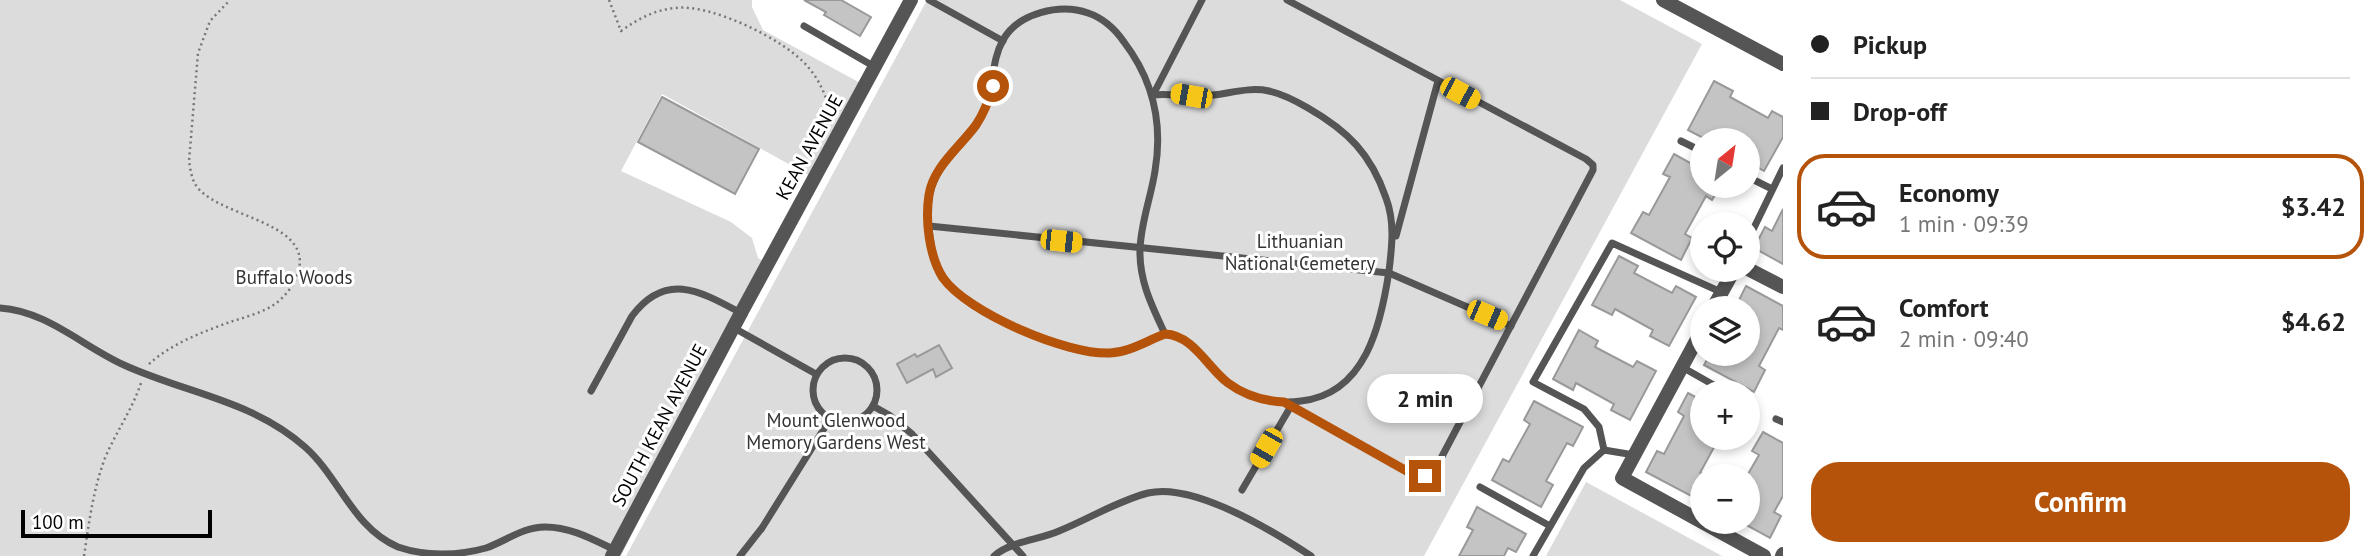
<!DOCTYPE html>
<html lang="en">
<head>
<meta charset="utf-8">
<style>
  :root { --surface:#fff; --page:#f6f6f6; --text:#222; --muted:#767676; --line:#e0e0e0; --accent:#b45309 }
  body { margin:0; font-family:"PT Sans",sans-serif; background:var(--page); color:var(--text); height:100vh; display:flex; flex-direction:column; font-size:26px; white-space:nowrap }
  * { box-sizing:border-box; margin:0 }
  p { font-size:23px; color:var(--muted) }
  .icon { flex:none; width:38px; height:38px; fill:none; stroke:currentColor; stroke-width:2; stroke-linecap:round; stroke-linejoin:round }
  .map { position:relative; flex:1; overflow:hidden }
  .details { display:flex; flex-direction:column; background:var(--surface); width:595px }
  .details>* { flex:none }
  .banner { display:grid; align-content:center; height:154px; padding:0 28px; background:var(--surface) }
  .needle { width:46px; rotate:30deg }
  .fabs { position:absolute; left:1690px; top:128px; display:grid; gap:14px }
  .fabs a { display:grid; place-items:center; width:70px; height:70px; border-radius:50%; background:var(--surface); box-shadow:0 4px 10px #0003; font-size:35px }
  .scale { position:absolute; left:21px; bottom:18px; width:191px; box-sizing:border-box; padding-left:7px; border:4px solid #000; border-top:0; font-size:19px; line-height:24px; white-space:nowrap; color:#000; -webkit-text-stroke:5px #fff; paint-order:stroke }
  .end { position:absolute; width:32px; height:32px; margin:-16px; border:9px solid #b45309; background:#fff; box-shadow:0 0 0 4px #fff }
  .from { border-radius:50% }
  .bubble { position:absolute; height:49px; border-radius:24px; background:var(--surface); box-shadow:0 4px 10px #0003; font-size:23px; font-weight:700; line-height:49px; text-align:center }
  .car { position:absolute; width:21px; height:42px; margin:-21px -10px; border-radius:9px; box-shadow:0 0 5px 2px #0007; background:linear-gradient(#f5c518 24%,#345 0 40%,#f5c518 0 76%,#345 0 86%,#f5c518 0) }
  .banner b { display:flex; align-items:center; gap:24px; height:66px; font-size:26px }
  .banner b+b { border-top:2px solid var(--line) }
  .banner i { width:18px; height:18px; background:var(--text) }
  ul { padding:0; list-style:none }
  li { display:flex; align-items:center; gap:21px; height:105px; margin:0 14px 10px; padding:0 14px; border:4px solid transparent; border-radius:28px }
  li div { flex:1 }
  li b { display:block; font-size:26px }
  li em { font-style:normal; font-weight:700 }
  li.current { border-color:var(--accent) }
  li>.icon { width:63px; height:63px; stroke-width:1.5 }
  .action { display:flex; gap:14px; margin-top:auto; padding:14px 28px }
  .action a { flex:1; height:80px; border-radius:28px; background:var(--accent); color:#fff; font-size:28px; font-weight:700; line-height:80px; text-align:center }
  main { display:flex; flex:1; min-height:0 }
  .map>svg:first-child { display:block }
</style>
</head>
<body>
<main>
<div class="map">
<svg width="1783" height="556" viewBox="0 0 1783 556">
  <rect width="100%" height="100%" fill="#fff"/>
  <g fill="#dcdcdc">
    <polygon points="0,0 752,0 752,7 763,30 864,85 814,178 662,94 621,171 731,222 752,238 758,258 768,264 772,257 621,556 0,556"/>
    <polygon points="927,0 1620,0 1702,44 1424,556 626,556"/>
    <polygon points="1586,482 1722,556 1546,556"/>
  </g>
  <g fill="#c4c4c4" stroke="#999" stroke-width="2">
    <polygon points="804,0 841,0 871,17 860,36 824,15 826,12"/>
    <polygon points="1714,81 1733,91 1730,97 1768,118 1772,111 1783,117 1783,137 1764,171 1748,162 1748,140 1722,140 1711,134 1707,140 1688,130"/>
    <polygon points="662,97 759,149 735,194 638,142"/>
    <polygon points="1674,154 1703,170 1703,186 1720,186 1712,200 1706,196 1685,234 1692,238 1681,260 1631,233 1643,212 1649,215 1670,177 1663,174"/>
    <polygon points="1783,209 1783,264 1754,248 1765,227 1772,231"/>
    <polygon points="1619,256 1638,266 1634,273 1672,293 1676,286 1696,297 1669,346 1650,336 1653,330 1615,309 1612,315 1592,305"/>
    <polygon points="1746,286 1783,306 1783,330 1779,328 1759,366 1765,370 1754,392 1704,365 1710,354 1748,354 1748,308 1735,308"/>
    <polygon points="1579,330 1598,341 1595,347 1633,367 1637,361 1656,371 1630,420 1611,410 1614,404 1576,383 1573,390 1553,379"/>
    <polygon points="939,345 952,368 936,377 933,369 907,383 897,364 915,354 917,357"/>
    <polygon points="1688,393 1703,401 1703,438 1719,438 1700,473 1703,474 1703,485 1695,498 1646,472 1657,451 1664,454 1684,416 1678,412"/>
    <polygon points="1534,401 1583,427 1573,446 1567,443 1546,481 1553,485 1541,507 1492,480 1503,459 1509,462 1530,424 1524,420"/>
    <polygon points="1763,432 1783,443 1783,496 1774,512 1781,516 1770,538 1748,526 1748,474 1759,455 1752,451"/>
    <polygon points="1477,507 1526,534 1516,552 1508,548 1504,556 1459,556 1473,530 1467,527"/>
  </g>
  <g fill="none" stroke-linecap="round" stroke-linejoin="round">
    <g stroke="#777" stroke-width="2.5" stroke-dasharray="2 3.5" stroke-linecap="butt">
      <path d="M609 0 621 31C638 19 654 10 675 8 710 3 786 40 808 67 821 82 829 101 831 121"/>
      <path d="M149 364C171 344 202 332 230 322 245 317 262 313 275 304 286 296 296 283 299 269 310 219 211 217 194 182 191 175 190 167 189 161L198 53 210 21 230 0"/>
      <path d="M84 556C89 523 93 490 105 458 116 432 132 410 141 383"/>
    </g>
    <g stroke="#555" stroke-width="7">
      <polyline points="929,0 1003,41"/>
      <polyline points="804,26 875,67"/>
      <path d="M1153 95C1170 93 1184 97 1201 96 1224 96 1246 86 1269 91 1283 94 1296 101 1308 108 1348 131 1371 154 1386 198 1395 222 1392 246 1389 271 1381 324 1366 394 1301 401 1271 405 1240 396 1218 374 1203 359 1189 335 1165 334 1152 339 1140 346 1126 350 1091 360 1051 342 1019 329 990 316 951 298 937 266 932 255 931 242 929 230 927 213 927 194 935 179 946 155 969 138 982 115 995 90 990 63 1003 40 1018 13 1060 3 1088 13 1103 18 1115 29 1124 42 1153 80 1163 124 1155 171 1151 197 1141 222 1140 249 1139 281 1152 306 1165 334"/>
      <polyline points="1153,95 1202,0"/>
      <polyline points="1681,141 1703,152"/>
      <polyline points="1748,177 1772,189"/>
      <polyline points="929,226 1389,273 1511,326"/>
      <polyline points="1396,236 1438,81"/>
      <polyline points="1748,240 1783,168"/>
      <path d="M0 308C47 311 82 346 124 365 185 393 252 400 305 447 340 478 353 528 398 547 424 556 458 556 486 548 506 541 523 527 545 527 571 527 592 539 615 550"/>
      <polyline points="734,328 816,374"/>
      <circle cx="845" cy="390" r="32"/>
      <polyline points="1682,367 1726,392"/>
      <path d="M591 391 632 316C666 271 700 291 741 313"/>
      <path d="M1286 403 1412 474C1425 477 1431 475 1438 464L1593 170V165L1586 159 1287 0"/>
      <polyline points="873,406 889,415 912,434 1023,556"/>
      <polyline points="1776,419 1783,422"/>
      <polyline points="1604,450 1599,427 1584,409 1533,382 1612,243 1721,292"/>
      <polyline points="1480,487 1550,526"/>
      <polyline points="1242,490 1291,406"/>
      <polyline points="740,556 762,528 830,419"/>
      <path d="M994 556C1011 541 1039 540 1059 531 1089 519 1117 501 1148 493 1193 482 1273 531 1311 556"/>
      <polyline points="1533,556 1584,468 1604,450 1634,455"/>
    </g>
    <g stroke="#555" stroke-width="14">
      <polyline points="1663,0 1783,64"/>
      <polyline points="1748,269 1783,287"/>
      <polyline points="1713,308 1734,270"/>
      <polyline points="741,313 911,0"/>
      <polyline points="1703,328 1622,478 1764,556"/>
      <polyline points="1782,556 1783,554"/>
    </g>
    <polyline stroke="#555" stroke-width="14" points="612,556 741,313"/>
  </g>
  <g fill="none" stroke-linecap="round" stroke-linejoin="round">
    <path stroke="#b45309" stroke-width="9" d="M993 86C989 100 984 113 976 125 960 147 933 167 929 195 925 220 929 256 943 278 968 313 1067 355 1110 353 1130 352 1146 341 1165 334 1193 335 1208 368 1228 383 1244 395 1264 401 1284 402L1412 474 1425 476"/>
  </g>
  <g text-anchor="middle" dominant-baseline="central" stroke-width="6" stroke-linejoin="round" paint-order="stroke">
    <g font-size="19" fill="#000" stroke="#fff">
      <text transform="translate(809 147) rotate(-61)">KEAN AVENUE</text>
      <text transform="translate(659 425) rotate(-62)">SOUTH KEAN AVENUE</text>
    </g>
    <g font-size="19" fill="#333" stroke="#fff">
      <text x="1300" y="241">Lithuanian<tspan x="1300" dy="22">National Cemetery</tspan></text>
      <text x="294" y="277">Buffalo Woods</text>
      <text x="836" y="420">Mount Glenwood<tspan x="836" dy="22">Memory Gardens West</tspan></text>
    </g>
  </g>
</svg>
<div class="fabs">
<a><svg class="needle" viewBox="-14 -14 28 28"><path d="M0-13l5 13h-10z" fill="#e53935"/><path d="M0 13l5-13h-10z" fill="#767676"/></svg></a>
<a><svg class="icon" aria-label="locate" viewBox="0 0 24 24"><circle cx="12" cy="12" r="6"/><path d="M12 2v4M12 18v4M2 12h4M18 12h4"/></svg></a>
<a><svg class="icon" aria-label="layers" viewBox="0 0 24 24"><path d="M12 4l9 5-9 5-9-5zM3 14l9 5 9-5"/></svg></a>
<a>+</a>
<a>−</a>
</div>
<div class="scale">100 m</div>
<i class="end from" style="left:993px;top:86px"></i>
<i class="end" style="left:1425px;top:476px"></i>
<div class="bubble" style="left:1367px;top:374px;width:116px">2 min</div>
<i class="car" style="left:1460px;top:93px;rotate:118deg"></i>
<i class="car" style="left:1191px;top:96px;rotate:280deg"></i>
<i class="car" style="left:1061px;top:241px;rotate:96deg"></i>
<i class="car" style="left:1487px;top:315px;rotate:113deg"></i>
<i class="car" style="left:1266px;top:448px;rotate:210deg"></i>
</div>
<section class="details">
<div class="banner">
<b><i class="from"></i>Pickup</b>
<b><i></i>Drop-off</b>
</div>
<ul>
<li class="current"><svg class="icon" aria-label="car" viewBox="0 0 24 24"><path d="M5 17H2v-5l4-1 3-4h7l3 4 3 1v5h-3M9 17h6M6 11h13"/><circle cx="7" cy="17" r="2"/><circle cx="17" cy="17" r="2"/></svg><div><b>Economy</b><p>1 min · 09:39</p></div><em>$3.42</em></li>
<li><svg class="icon" aria-label="car" viewBox="0 0 24 24"><path d="M5 17H2v-5l4-1 3-4h7l3 4 3 1v5h-3M9 17h6M6 11h13"/><circle cx="7" cy="17" r="2"/><circle cx="17" cy="17" r="2"/></svg><div><b>Comfort</b><p>2 min · 09:40</p></div><em>$4.62</em></li>
</ul>
<div class="action"><a>Confirm</a></div>
</section>
</main>
</body>
</html>
